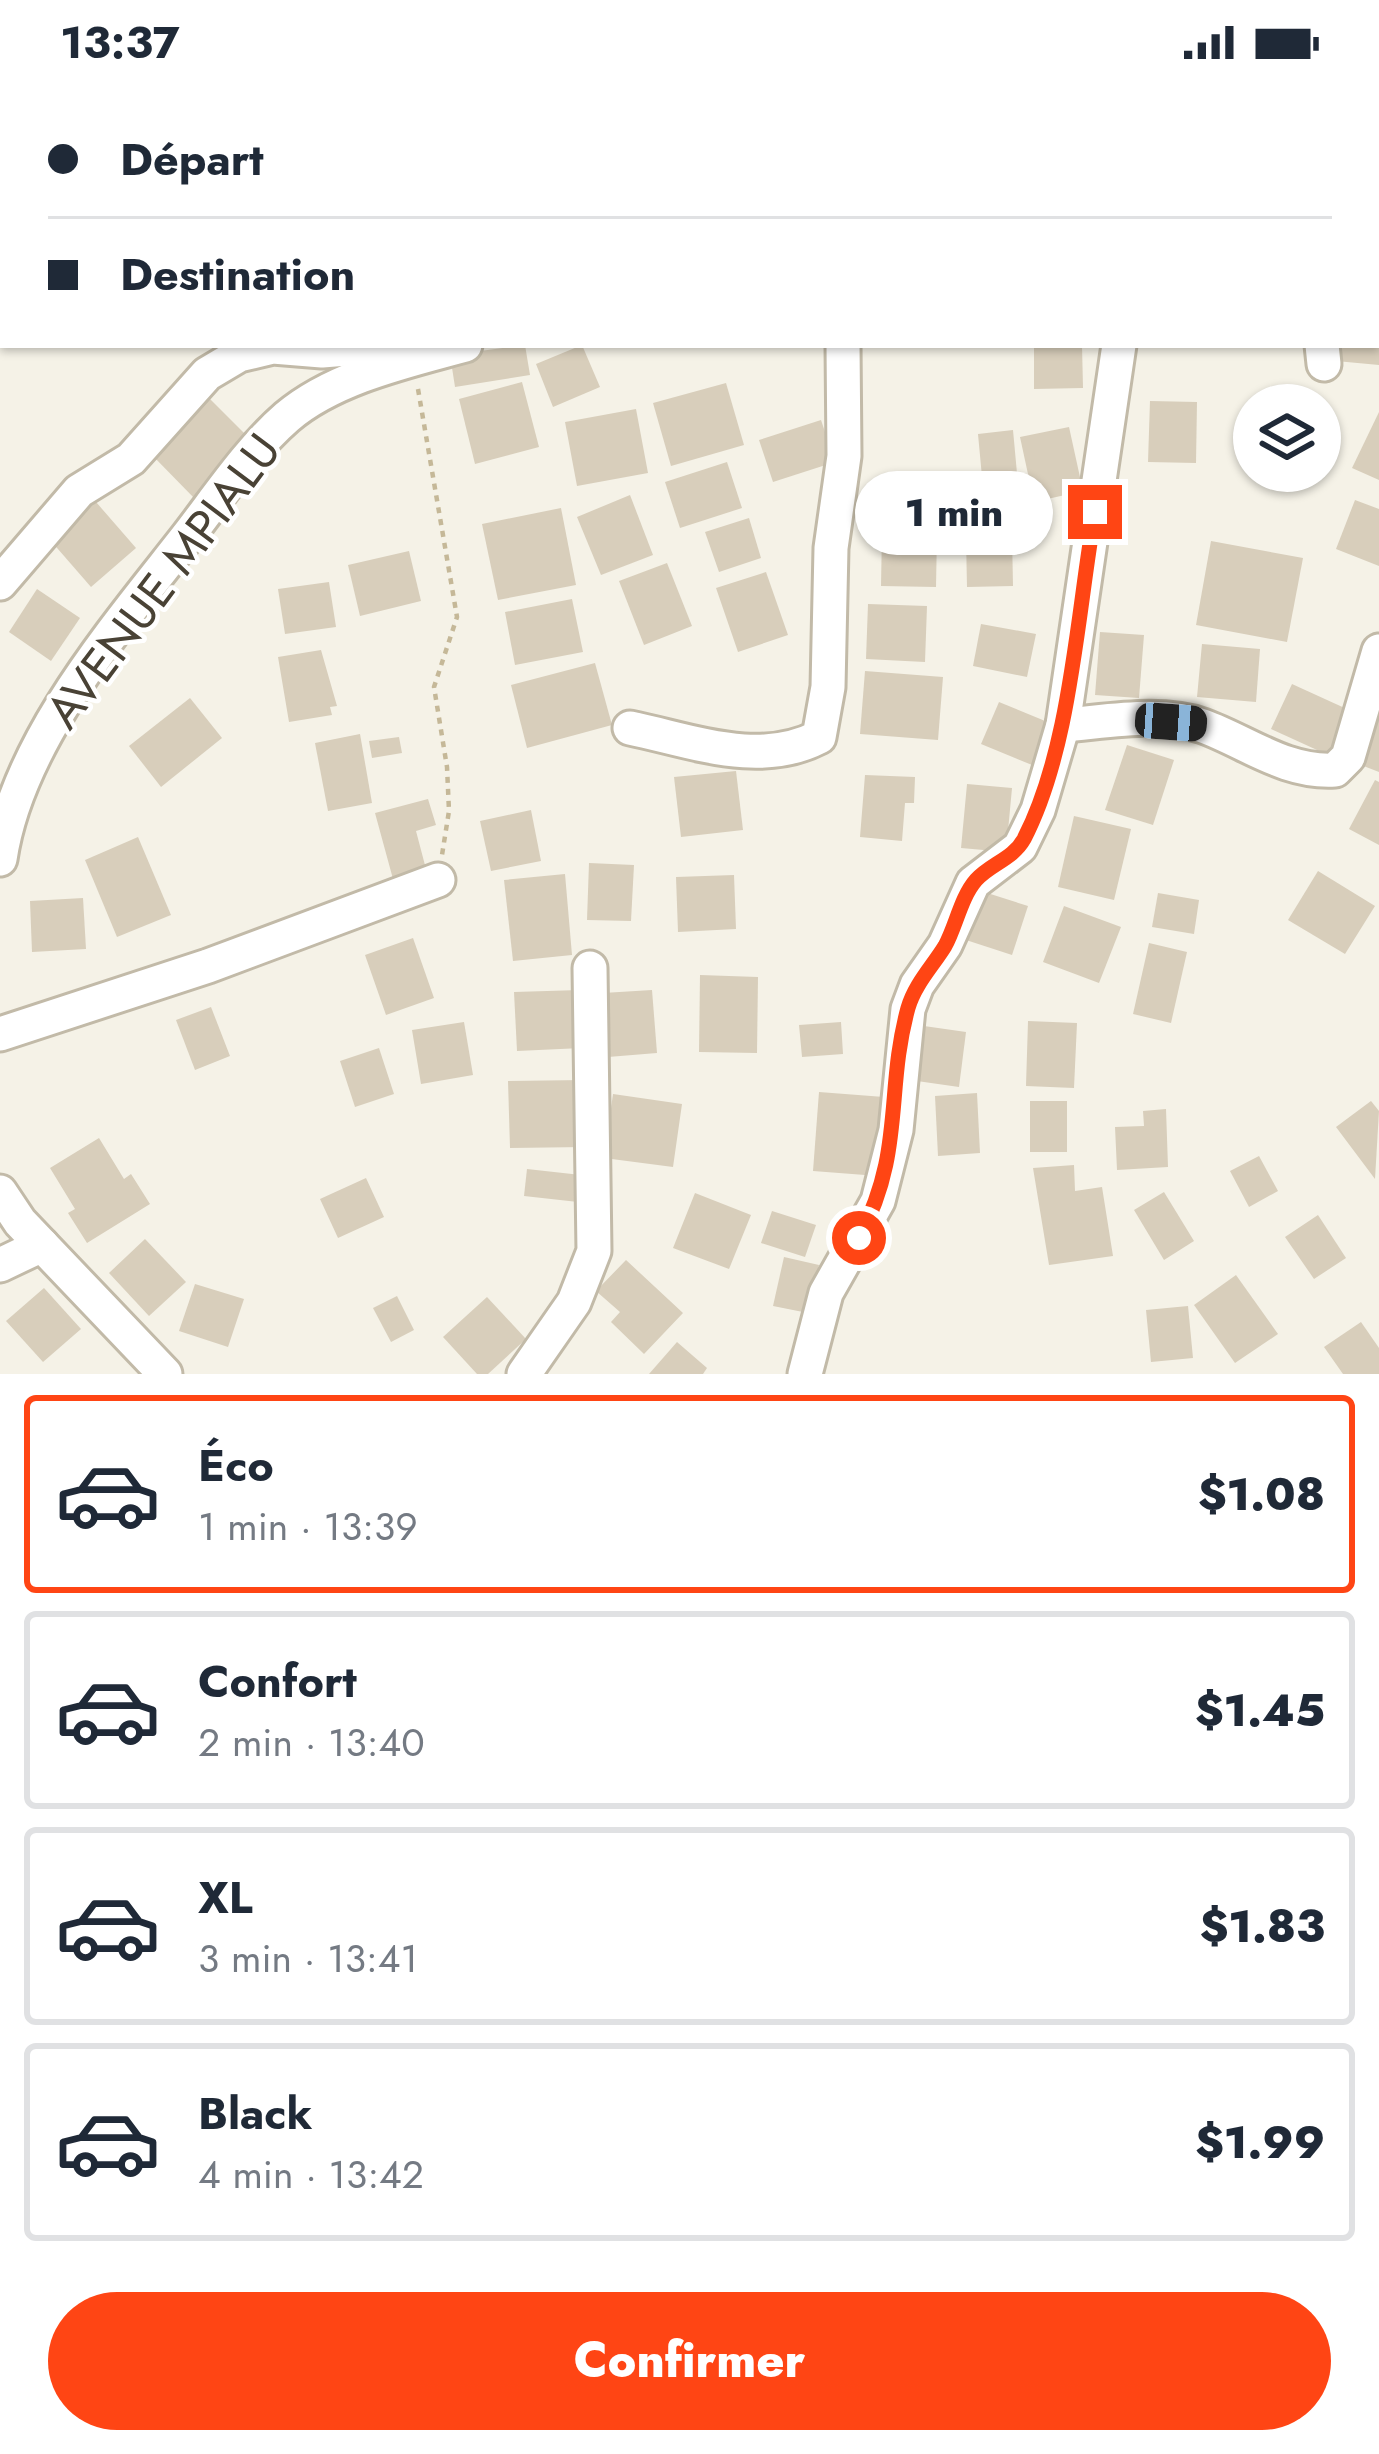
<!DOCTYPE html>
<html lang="fr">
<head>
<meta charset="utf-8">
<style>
  :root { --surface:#fff; --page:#f2f2f3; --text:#1f2937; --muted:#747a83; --line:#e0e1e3; --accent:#ff4514 }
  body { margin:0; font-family:Jost,sans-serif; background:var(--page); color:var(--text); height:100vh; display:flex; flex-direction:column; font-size:45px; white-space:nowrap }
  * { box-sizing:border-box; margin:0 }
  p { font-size:39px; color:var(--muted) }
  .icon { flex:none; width:66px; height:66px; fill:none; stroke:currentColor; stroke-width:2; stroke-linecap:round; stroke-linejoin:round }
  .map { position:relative; height:1290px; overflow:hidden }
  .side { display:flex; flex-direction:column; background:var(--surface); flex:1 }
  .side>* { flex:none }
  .top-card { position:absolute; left:0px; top:0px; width:1380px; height:264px; box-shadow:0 3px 9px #0004; display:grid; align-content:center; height:264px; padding:0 48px; background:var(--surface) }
  .fabs { position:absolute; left:1233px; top:300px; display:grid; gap:24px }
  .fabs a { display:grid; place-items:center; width:108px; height:108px; border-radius:50%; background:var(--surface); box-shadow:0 3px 9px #0004; font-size:60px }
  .end { position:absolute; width:54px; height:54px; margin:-27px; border:15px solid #ff4514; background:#fff; box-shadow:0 0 0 6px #fff }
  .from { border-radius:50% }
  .bubble { position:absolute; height:84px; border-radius:42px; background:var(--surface); box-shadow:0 3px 9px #0004; font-size:39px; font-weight:800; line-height:84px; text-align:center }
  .car { position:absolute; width:36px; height:72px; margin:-36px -18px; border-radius:15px; box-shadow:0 0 9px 3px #0007; background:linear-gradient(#222 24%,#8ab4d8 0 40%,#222 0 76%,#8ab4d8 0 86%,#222 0) }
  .top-card b { display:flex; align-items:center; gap:42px; height:114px; font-size:45px }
  .top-card b+b { border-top:3px solid var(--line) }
  .top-card i { width:30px; height:30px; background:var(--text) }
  ul { padding:21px 0 0; list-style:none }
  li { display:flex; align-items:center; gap:36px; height:198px; margin:0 24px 18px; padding:0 24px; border:6px solid var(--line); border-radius:12px }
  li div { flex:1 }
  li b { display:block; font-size:45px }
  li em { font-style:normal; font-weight:800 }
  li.on { border-color:var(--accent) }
  li>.icon { width:108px; height:108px; stroke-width:1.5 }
  .cta { display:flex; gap:24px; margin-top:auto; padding:24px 48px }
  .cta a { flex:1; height:138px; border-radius:72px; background:var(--accent); color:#fff; font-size:48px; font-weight:800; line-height:138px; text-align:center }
  .status { display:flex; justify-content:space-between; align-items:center; height:84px; padding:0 60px; background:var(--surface); direction:ltr }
  .status svg { height:33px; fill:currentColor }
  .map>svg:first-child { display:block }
</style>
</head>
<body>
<div class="status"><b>13:37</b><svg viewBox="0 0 49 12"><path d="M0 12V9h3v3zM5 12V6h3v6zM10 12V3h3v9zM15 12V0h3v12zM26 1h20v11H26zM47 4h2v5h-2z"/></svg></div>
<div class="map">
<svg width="1379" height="1290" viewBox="0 0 1379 1290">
  <rect width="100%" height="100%" fill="#f5f2e7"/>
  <g fill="#d8cebb">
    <polygon points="525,261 530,291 455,303 450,271"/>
    <polygon points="582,261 600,303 553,323 536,280"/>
    <polygon points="1034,261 1082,261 1083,304 1034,305"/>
    <polygon points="1338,261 1379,261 1379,281 1336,277"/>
    <polygon points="522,298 539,363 475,380 459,315"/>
    <polygon points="726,299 744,361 671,382 653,319"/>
    <polygon points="210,315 254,359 196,416 152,371"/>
    <polygon points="1150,317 1197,318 1196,379 1148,378"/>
    <polygon points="636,325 648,389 577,402 565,338"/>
    <polygon points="1379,328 1379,396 1352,384"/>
    <polygon points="821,336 835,378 773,398 759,356"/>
    <polygon points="1069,343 1083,407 1034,418 1020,353"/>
    <polygon points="1013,346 1020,422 985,425 978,350"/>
    <polygon points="727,378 742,424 680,444 665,398"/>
    <polygon points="630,411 653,471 601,491 577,433"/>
    <polygon points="1355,416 1379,425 1379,482 1336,465"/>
    <polygon points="96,418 136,464 91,503 51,457"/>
    <polygon points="561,424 576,501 498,516 482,440"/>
    <polygon points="749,434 761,474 719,488 705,448"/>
    <polygon points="882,448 937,449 936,503 881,502"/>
    <polygon points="1012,452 1013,502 967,503 966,454"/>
    <polygon points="1211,457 1303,474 1287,558 1196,541"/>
    <polygon points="409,467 421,517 360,532 348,481"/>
    <polygon points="667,479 692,542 644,561 619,497"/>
    <polygon points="766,488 788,551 738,568 716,504"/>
    <polygon points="329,498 336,543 285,550 278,505"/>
    <polygon points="37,505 80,534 51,577 9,548"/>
    <polygon points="572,515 583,568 515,581 505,528"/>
    <polygon points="868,520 927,522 925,578 866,575"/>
    <polygon points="981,540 1036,550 1027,593 973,582"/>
    <polygon points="1100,548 1144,551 1139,614 1095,611"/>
    <polygon points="1202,560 1260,565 1256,618 1197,613"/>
    <polygon points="321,566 337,622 330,623 332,631 289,638 278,573"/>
    <polygon points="595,579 612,641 527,664 511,601"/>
    <polygon points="865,587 943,593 938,656 860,650"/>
    <polygon points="1292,600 1349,626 1328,671 1271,645"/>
    <polygon points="190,614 222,654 161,703 129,662"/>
    <polygon points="999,618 1050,639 1032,681 981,660"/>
    <polygon points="1379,635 1379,688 1361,681"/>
    <polygon points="360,650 372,719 328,727 315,659"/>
    <polygon points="399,653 402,669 372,674 369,657"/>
    <polygon points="1127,661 1174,676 1153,741 1105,726"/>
    <polygon points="736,687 743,746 681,753 674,693"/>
    <polygon points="865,691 915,693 914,719 905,719 902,757 860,753"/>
    <polygon points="1375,696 1379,698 1379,761 1349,745"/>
    <polygon points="967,700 1012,704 1006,768 961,764"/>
    <polygon points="428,715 436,741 416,747 426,785 393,795 375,729"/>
    <polygon points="531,726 541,777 491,787 480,737"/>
    <polygon points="1074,732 1131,745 1114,816 1058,803"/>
    <polygon points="138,753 171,831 117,853 85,776"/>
    <polygon points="589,779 634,781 631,837 587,836"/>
    <polygon points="1318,787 1375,822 1345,870 1288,836"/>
    <polygon points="565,790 572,871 513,877 504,796"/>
    <polygon points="734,791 736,845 678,848 676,793"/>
    <polygon points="981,807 1028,822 1012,871 966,856"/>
    <polygon points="1158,809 1199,816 1194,850 1152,843"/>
    <polygon points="83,814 86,865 32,868 30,817"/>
    <polygon points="1064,822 1121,843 1099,899 1043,878"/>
    <polygon points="413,854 434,914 386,931 365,871"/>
    <polygon points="1149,859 1187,868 1171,939 1133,930"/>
    <polygon points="700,891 758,893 757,969 699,968"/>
    <polygon points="580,906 582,964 517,967 514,908"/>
    <polygon points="652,906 657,969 608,973 603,909"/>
    <polygon points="211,923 230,972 195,986 176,936"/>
    <polygon points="1028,937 1077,939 1074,1004 1026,1002"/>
    <polygon points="464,938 473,991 421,1000 412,946"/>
    <polygon points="841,938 843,970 802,973 799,941"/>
    <polygon points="924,942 966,948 959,1003 917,997"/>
    <polygon points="379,964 394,1010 355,1023 340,977"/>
    <polygon points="584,996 585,1063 510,1064 508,997"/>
    <polygon points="819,1008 884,1013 878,1092 813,1087"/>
    <polygon points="977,1009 980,1069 938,1072 935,1012"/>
    <polygon points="613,1010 682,1020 673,1083 604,1074"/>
    <rect x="1030" y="1017" width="37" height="51"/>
    <polygon points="1371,1017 1379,1027 1375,1095 1336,1043"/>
    <polygon points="1166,1025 1168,1083 1117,1086 1115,1043 1144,1042 1143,1027"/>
    <polygon points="99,1054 124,1095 131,1090 150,1120 87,1159 68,1129 75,1125 50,1084"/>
    <polygon points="1259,1072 1278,1107 1249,1123 1230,1087"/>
    <polygon points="1074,1081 1075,1107 1102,1103 1113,1172 1049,1181 1033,1084"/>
    <polygon points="527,1085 581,1091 578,1118 524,1112"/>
    <polygon points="366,1094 384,1133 338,1154 320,1115"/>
    <polygon points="1164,1108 1194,1157 1164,1176 1134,1126"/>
    <polygon points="695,1109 751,1131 729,1185 673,1164"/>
    <polygon points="772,1127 816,1141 805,1173 761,1159"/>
    <polygon points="1318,1131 1346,1174 1314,1195 1285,1153"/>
    <polygon points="145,1155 186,1198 149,1232 109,1189"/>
    <polygon points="784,1173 819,1181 808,1229 773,1222"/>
    <polygon points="626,1176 683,1229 644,1270 611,1238 620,1228 596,1207"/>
    <polygon points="1236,1191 1278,1250 1235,1279 1194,1221"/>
    <polygon points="195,1200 244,1215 228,1263 179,1247"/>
    <polygon points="44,1204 81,1245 43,1278 6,1237"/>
    <polygon points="397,1212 414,1246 391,1258 373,1224"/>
    <polygon points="487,1213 526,1255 488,1290 477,1290 443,1253"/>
    <polygon points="1188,1222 1193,1274 1151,1278 1146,1226"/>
    <polygon points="1361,1238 1379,1264 1379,1290 1343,1290 1324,1263"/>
    <polygon points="677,1258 707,1284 703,1290 649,1290"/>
  </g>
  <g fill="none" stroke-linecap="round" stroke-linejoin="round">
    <g stroke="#c2baa8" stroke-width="39">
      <g id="minor">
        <polyline points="132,3 141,0"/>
        <polyline points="1367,3 1367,0"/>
        <polyline points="1377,49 1379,49"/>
        <polyline points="0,125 3,123"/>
        <polyline points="1322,261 1324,280"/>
        <polyline points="0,499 79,407 131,375 207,290 239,271 273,263 322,267 396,261"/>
        <path d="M1063 641C1105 638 1161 627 1203 642 1247 658 1285 689 1335 686L1348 673 1379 567"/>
        <path d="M630 644C693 657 759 684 819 653L828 603 831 464 844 372 843 261"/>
        <path d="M0 775C17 658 116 544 187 453 218 413 249 366 287 333 334 293 407 277 465 261"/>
        <polyline points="0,950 208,882 438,796"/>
        <polyline points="0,1108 20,1138 165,1290"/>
        <polyline points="0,1181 42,1161"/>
        <polyline points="524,1290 574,1218 594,1167 590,884"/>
        <polyline points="805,1290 826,1209 878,1117 896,1046 908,925 917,901 945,861 973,799 1020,763 1038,726 1063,641 1119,261"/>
      </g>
    </g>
    <polyline stroke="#c5b898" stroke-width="4.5" stroke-dasharray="6 6" stroke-linecap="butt" points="418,305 457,533 434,603 447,683 449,727 442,771"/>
    <use href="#minor" stroke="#fff" stroke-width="33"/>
  </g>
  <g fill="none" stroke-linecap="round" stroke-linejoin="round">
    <path stroke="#ff4514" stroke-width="15" d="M859 1154C905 1067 885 1008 908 924 915 900 932 883 945 862 956 842 961 813 976 796 990 780 1013 775 1024 755 1071 664 1077 530 1095 428"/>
  </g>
  <g text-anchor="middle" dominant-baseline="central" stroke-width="9" stroke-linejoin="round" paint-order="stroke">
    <g font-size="48" fill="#494235" stroke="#fff">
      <text transform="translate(163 497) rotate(-53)">AVENUE MPIALU</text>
    </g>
  </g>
</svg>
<div class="fabs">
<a><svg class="icon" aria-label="layers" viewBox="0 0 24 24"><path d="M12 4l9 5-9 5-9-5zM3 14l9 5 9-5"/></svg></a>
</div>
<i class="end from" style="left:859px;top:1154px"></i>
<i class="end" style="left:1095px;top:428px"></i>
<div class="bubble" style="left:855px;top:387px;width:198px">1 min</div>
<i class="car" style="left:1171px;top:638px;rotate:94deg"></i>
<div class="top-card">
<b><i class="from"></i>Départ</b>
<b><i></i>Destination</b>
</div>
</div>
<section class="side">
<ul>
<li class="on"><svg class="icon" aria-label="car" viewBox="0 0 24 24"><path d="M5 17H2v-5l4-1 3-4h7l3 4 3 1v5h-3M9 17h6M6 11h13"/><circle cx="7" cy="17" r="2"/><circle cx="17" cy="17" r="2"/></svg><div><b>Éco</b><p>1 min · 13:39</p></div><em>$1.08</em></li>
<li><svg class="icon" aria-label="car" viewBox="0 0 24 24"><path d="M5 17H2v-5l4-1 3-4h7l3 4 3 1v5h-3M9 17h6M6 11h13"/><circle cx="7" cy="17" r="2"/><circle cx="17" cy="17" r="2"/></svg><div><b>Confort</b><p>2 min · 13:40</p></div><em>$1.45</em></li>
<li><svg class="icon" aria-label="car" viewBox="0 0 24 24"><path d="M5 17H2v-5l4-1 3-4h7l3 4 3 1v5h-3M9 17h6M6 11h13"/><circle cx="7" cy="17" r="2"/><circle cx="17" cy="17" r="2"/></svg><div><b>XL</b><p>3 min · 13:41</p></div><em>$1.83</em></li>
<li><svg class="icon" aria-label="car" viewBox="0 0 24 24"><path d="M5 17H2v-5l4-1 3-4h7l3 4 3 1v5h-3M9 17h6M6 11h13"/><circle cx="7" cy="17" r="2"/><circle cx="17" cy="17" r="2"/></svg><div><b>Black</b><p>4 min · 13:42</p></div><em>$1.99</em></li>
</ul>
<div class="cta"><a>Confirmer</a></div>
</section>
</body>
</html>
